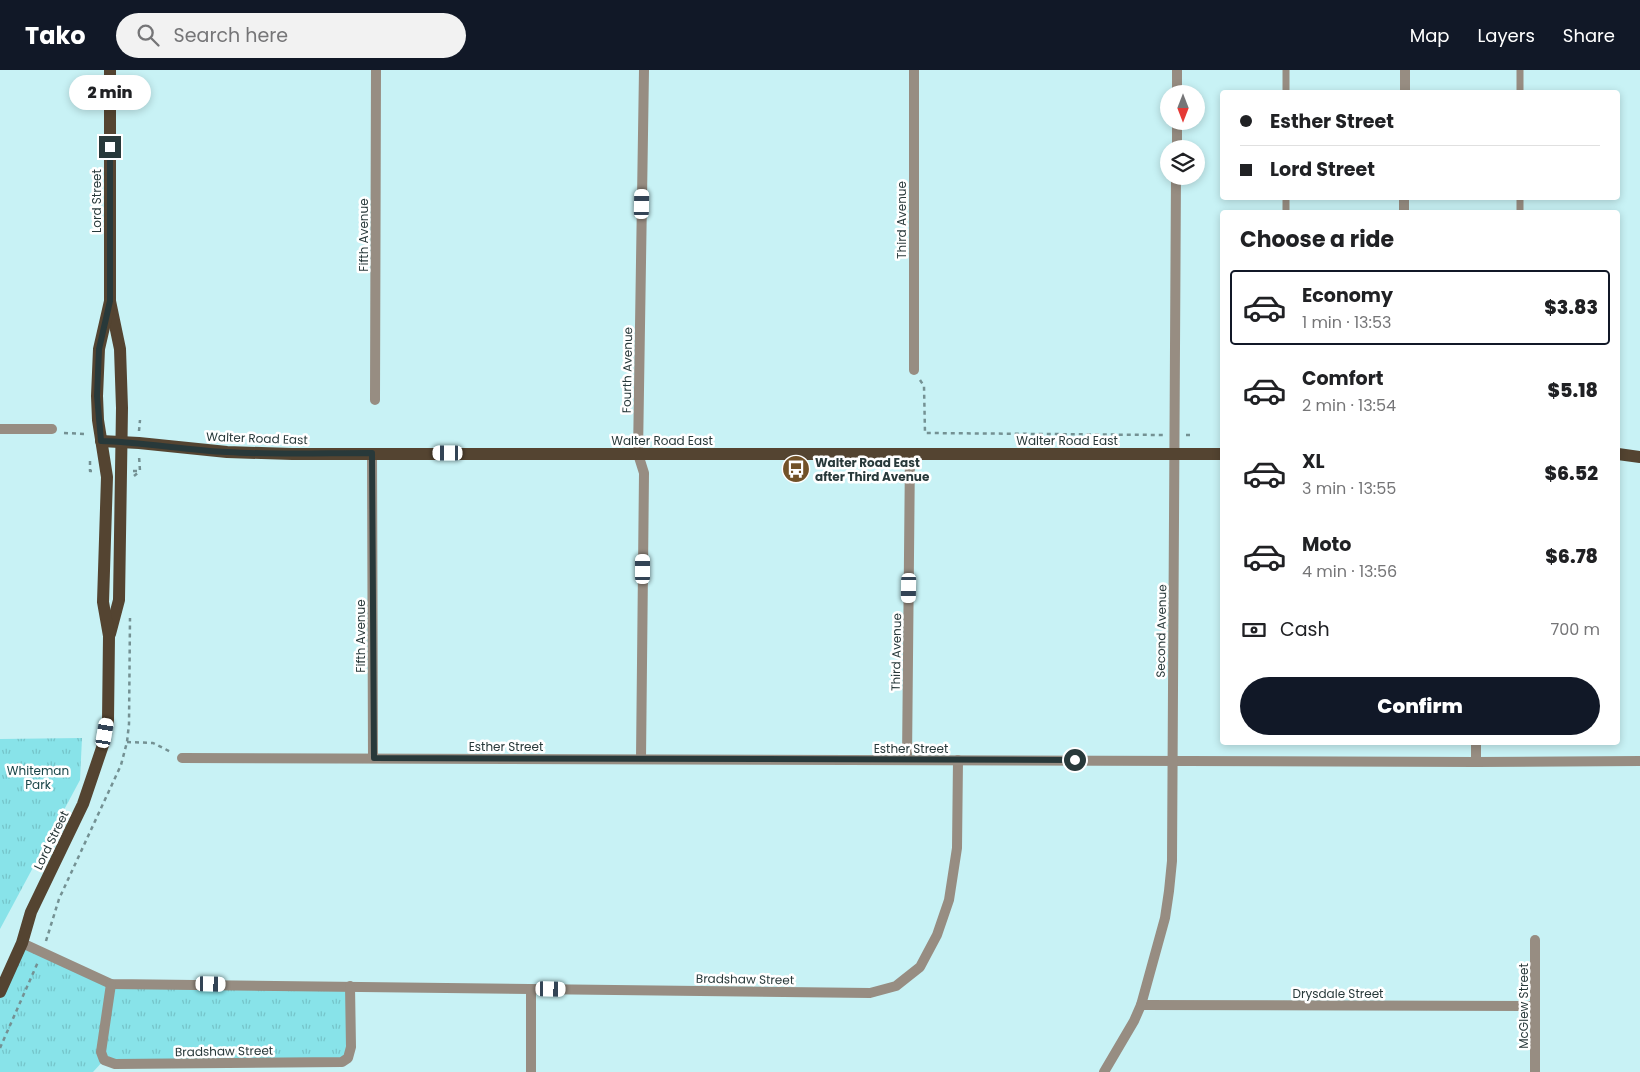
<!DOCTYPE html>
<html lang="en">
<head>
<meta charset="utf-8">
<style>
  :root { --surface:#fff; --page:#f2f2f2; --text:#202124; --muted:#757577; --line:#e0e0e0; --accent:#111827 }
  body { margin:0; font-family:Poppins,sans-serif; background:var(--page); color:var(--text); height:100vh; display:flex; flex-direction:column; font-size:19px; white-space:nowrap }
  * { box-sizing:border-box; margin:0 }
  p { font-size:16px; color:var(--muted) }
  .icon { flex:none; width:28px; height:28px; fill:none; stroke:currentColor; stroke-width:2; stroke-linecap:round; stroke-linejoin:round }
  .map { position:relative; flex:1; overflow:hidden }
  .drawer { position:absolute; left:1220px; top:140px; width:400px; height:535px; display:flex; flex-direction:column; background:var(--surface); border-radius:5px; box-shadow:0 2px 8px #0003 }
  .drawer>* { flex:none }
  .guide { position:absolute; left:1220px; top:20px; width:400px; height:110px; border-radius:5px; box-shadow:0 2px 8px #0003; display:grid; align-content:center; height:110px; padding:0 20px; background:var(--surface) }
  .needle { width:32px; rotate:180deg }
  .fabs { position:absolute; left:1160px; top:15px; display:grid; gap:10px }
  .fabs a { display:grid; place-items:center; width:45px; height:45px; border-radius:50%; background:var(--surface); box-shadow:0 2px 8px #0003; font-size:25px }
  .end { position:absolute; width:22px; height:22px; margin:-11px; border:6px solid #28393a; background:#fff; box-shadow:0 0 0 2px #fff }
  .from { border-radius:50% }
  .bubble { position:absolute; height:35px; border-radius:18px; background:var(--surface); box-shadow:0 2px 8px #0003; font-size:16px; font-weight:800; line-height:35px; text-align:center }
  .car { position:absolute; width:15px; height:30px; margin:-15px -8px; border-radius:6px; box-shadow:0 0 4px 1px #0007; background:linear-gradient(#fff 24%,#345 0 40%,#fff 0 76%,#345 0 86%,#fff 0) }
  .guide b { display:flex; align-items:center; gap:18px; height:48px; font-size:19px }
  .guide b+b { border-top:1px solid var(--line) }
  .guide i { width:12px; height:12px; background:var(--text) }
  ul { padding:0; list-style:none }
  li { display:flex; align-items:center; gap:15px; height:75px; margin:0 10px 8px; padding:0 10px; border:2px solid transparent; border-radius:5px }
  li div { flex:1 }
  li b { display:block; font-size:19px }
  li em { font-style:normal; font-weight:800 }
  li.on { border-color:var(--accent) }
  li>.icon { width:45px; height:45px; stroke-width:1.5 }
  h2 { padding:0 20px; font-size:22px; line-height:60px }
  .pay { display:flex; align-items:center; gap:12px; height:55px; padding:0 20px; font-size:19px }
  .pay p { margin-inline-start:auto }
  .button { display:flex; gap:10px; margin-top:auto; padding:10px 20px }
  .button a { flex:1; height:58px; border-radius:30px; background:var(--accent); color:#fff; font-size:20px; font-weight:800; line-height:58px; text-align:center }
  header { display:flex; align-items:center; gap:30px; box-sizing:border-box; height:70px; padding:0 25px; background:var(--accent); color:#fff }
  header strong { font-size:24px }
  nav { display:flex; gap:28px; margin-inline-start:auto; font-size:18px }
  .search { width:350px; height:45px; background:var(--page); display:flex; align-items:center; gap:12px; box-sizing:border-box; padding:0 18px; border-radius:28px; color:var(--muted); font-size:19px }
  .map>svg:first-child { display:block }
</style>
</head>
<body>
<header>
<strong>Tako</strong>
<div class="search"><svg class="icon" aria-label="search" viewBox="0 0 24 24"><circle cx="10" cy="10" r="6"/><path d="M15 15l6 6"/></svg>Search here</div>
<nav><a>Map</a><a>Layers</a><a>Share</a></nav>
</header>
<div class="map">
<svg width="1640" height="1002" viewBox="0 0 1640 1002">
  <defs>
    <pattern id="park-tufts" width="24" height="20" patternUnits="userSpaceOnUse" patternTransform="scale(1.25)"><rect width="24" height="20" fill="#88e3e9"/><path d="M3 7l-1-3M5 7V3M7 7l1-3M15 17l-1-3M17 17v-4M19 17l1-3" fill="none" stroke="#75c4c9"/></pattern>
  </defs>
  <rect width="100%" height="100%" fill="#c8f2f5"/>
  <g fill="url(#park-tufts)">
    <polygon points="82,668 80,710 0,859 0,669"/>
    <polygon points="22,873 111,914 350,916 348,988 104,990 93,1002 0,1002 0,922"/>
  </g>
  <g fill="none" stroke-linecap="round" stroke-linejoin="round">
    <g stroke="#749193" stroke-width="2.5" stroke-dasharray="4 4" stroke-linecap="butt">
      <polyline points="920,310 924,316 925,363 1163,365"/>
      <polyline points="139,361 140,350"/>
      <polyline points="64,363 86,364"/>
      <polyline points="1186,365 1194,365"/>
      <polyline points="90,391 90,401 92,401"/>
      <polyline points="133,401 140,401 139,386"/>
      <polyline points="134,406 140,401"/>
      <polyline points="127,672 153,673 171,682"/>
      <polyline points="46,871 59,829 121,695 127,672 129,654 130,548"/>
      <polyline points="0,978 38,892"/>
    </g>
    <g stroke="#978d82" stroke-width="7">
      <polyline points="1286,22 1286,0"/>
      <polyline points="1520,22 1520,0"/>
      <polyline points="1286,142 1286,128"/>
      <polyline points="1520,142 1520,128"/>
    </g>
    <g stroke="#978d82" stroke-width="10">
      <polyline points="1405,22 1405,0"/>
      <polyline points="1177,24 1177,0"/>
      <polyline points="1177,79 1177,51"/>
      <polyline points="1404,142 1404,128"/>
      <polyline points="914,300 914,0"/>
      <polyline points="375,330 376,0"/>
      <polyline points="0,359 52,359"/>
      <polyline points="372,383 373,688"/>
      <polyline points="1476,672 1476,692"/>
      <polyline points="182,688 1476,692 1640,691"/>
      <polyline points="641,689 644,403 638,384 644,0"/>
      <polyline points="907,690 910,383"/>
      <polyline points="22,873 111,914 870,923 896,916 920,897 937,865 949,830 957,778 958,690"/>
      <polyline points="111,914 101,982 104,990 115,994 342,992 348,988 351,977 350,916"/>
      <polyline points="1141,935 1535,936"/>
      <polyline points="531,1002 531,919"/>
      <polyline points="1104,1002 1134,951 1141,935 1165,848 1169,821 1172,791 1176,106"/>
      <polyline points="1535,1002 1535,870"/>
    </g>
    <g stroke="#544431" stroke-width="12">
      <polyline points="110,0 110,231 120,279 122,338 119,530 110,564"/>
      <polyline points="101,371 139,373 227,382 292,384 1222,384"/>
      <polyline points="1618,384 1640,387"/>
      <polyline points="0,922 22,873 31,842 83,734 103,675 108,650 109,566 103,532 107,407 98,350 97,326 99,279 110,231"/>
    </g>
  </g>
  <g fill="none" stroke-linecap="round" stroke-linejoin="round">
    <path stroke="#28393a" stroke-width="6" d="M110 77V231L99 279 97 326 101 371C143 372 185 380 227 382 275 385 323 383 372 383L374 688 1075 690"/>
  </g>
  <defs>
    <g id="bus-disc" transform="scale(1.4375)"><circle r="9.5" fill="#725228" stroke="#fff"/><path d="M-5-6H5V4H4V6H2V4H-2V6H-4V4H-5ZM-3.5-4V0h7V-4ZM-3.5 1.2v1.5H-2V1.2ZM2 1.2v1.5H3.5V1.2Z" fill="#fff"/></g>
  </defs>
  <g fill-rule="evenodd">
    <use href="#bus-disc" x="796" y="399"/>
  </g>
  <g text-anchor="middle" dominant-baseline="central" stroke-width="5" stroke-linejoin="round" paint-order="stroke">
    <g font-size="12" fill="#28393a" stroke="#fff">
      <text transform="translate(96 131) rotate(-90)">Lord Street</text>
      <text transform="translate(901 150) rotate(-90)">Third Avenue</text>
      <text transform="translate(363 165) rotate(-90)">Fifth Avenue</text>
      <text transform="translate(627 300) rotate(-89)">Fourth Avenue</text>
      <text transform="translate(257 368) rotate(2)">Walter Road East</text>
      <text x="662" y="370">Walter Road East</text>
      <text x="1067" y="370">Walter Road East</text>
      <text transform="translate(1161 561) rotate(-89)">Second Avenue</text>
      <text transform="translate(360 566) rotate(-90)">Fifth Avenue</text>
      <text transform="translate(896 582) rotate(-89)">Third Avenue</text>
      <text x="506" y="676">Esther Street</text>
      <text x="911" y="678">Esther Street</text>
      <text transform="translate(51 770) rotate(-64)">Lord Street</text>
      <text transform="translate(745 909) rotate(1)">Bradshaw Street</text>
      <text x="1338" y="923">Drysdale Street</text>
      <text transform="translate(1523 936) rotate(-90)">McGlew Street</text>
      <text transform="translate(224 981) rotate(-1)">Bradshaw Street</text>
    </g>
    <g font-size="12" font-weight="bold" fill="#28393a" stroke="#fff" text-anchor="start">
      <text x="815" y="392">Walter Road East<tspan x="815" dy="14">after Third Avenue</tspan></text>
    </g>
    <g font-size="12" fill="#194548" stroke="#fff">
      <text x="38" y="700">Whiteman<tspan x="38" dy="14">Park</tspan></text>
    </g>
  </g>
</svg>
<div class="fabs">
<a><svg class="needle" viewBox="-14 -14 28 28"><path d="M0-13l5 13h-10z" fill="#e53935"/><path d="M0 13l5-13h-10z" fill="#757577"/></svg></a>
<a><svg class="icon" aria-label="layers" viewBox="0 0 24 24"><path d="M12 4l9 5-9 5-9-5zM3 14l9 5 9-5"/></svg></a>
</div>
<i class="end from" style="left:1075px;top:690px"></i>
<i class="end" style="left:110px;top:77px"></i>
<div class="bubble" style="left:69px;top:5px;width:82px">2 min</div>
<i class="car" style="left:642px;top:134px;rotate:1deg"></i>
<i class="car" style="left:448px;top:383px;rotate:270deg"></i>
<i class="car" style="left:643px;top:499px;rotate:0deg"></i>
<i class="car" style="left:909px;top:518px;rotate:181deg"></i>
<i class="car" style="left:105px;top:663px;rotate:10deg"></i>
<i class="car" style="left:211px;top:914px;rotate:91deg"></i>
<i class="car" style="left:551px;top:919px;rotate:91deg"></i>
<div class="guide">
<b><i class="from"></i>Esther Street</b>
<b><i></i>Lord Street</b>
</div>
<section class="drawer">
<h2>Choose a ride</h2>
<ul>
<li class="on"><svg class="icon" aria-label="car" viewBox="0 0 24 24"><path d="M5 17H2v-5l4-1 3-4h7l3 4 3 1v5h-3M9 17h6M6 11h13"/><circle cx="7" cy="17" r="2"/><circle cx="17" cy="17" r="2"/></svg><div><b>Economy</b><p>1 min · 13:53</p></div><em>$3.83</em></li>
<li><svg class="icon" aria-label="car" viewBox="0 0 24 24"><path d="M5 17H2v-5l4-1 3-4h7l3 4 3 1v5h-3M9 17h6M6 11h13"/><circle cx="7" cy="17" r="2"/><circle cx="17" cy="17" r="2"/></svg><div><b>Comfort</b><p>2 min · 13:54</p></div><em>$5.18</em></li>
<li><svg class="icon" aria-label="car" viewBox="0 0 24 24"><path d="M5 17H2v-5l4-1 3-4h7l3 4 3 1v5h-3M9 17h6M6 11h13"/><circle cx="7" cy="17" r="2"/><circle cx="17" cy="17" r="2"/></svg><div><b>XL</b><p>3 min · 13:55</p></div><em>$6.52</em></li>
<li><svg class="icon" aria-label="car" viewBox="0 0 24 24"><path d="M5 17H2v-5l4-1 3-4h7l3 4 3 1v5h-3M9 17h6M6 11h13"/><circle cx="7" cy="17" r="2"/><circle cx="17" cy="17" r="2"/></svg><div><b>Moto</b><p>4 min · 13:56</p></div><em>$6.78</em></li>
</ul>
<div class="pay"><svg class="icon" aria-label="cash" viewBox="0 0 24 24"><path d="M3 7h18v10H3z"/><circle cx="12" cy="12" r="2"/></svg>Cash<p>700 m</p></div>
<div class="button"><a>Confirm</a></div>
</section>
</div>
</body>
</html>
